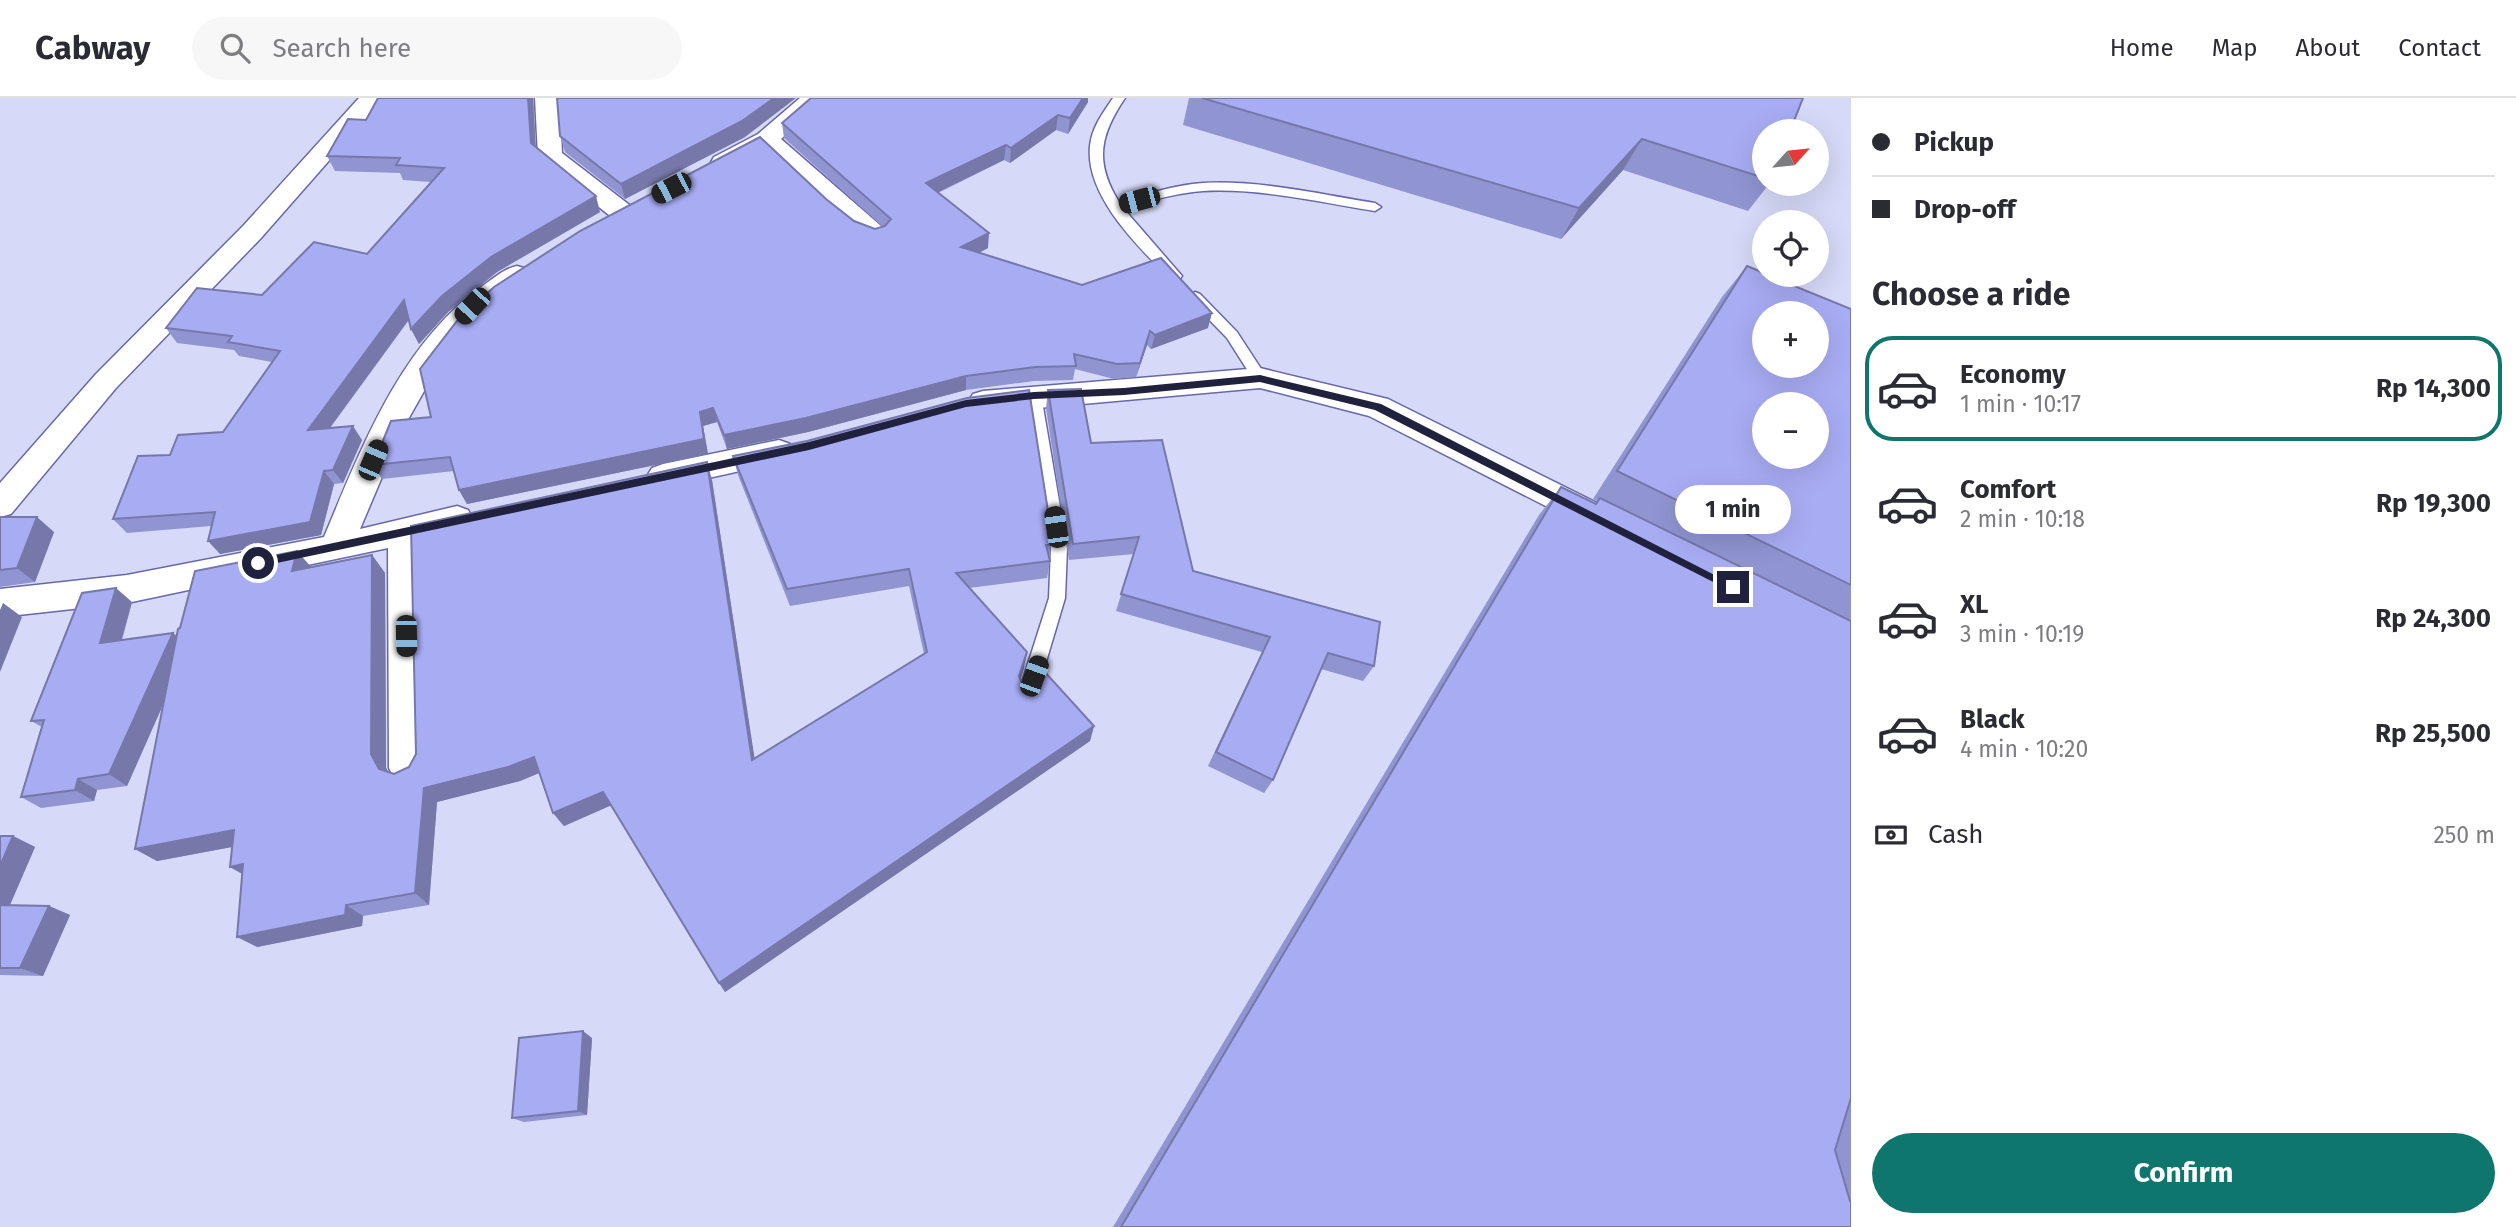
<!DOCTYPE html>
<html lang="en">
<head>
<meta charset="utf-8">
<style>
  :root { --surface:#fff; --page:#f7f7f7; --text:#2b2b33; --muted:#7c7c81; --line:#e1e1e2; --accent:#0f766e }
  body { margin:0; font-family:"Fira Sans",sans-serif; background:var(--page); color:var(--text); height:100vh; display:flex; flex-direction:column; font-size:26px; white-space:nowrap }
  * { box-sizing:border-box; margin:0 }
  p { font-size:23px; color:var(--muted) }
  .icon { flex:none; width:38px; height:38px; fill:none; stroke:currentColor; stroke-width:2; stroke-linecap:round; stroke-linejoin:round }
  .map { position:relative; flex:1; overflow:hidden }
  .drawer { display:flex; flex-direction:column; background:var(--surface); width:665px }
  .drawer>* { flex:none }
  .guide { display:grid; align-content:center; height:154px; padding:0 21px; background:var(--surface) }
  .needle { width:46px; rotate:63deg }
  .controls { position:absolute; left:1752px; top:21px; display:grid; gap:14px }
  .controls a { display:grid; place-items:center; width:77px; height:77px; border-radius:50%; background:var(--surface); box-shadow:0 7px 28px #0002; font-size:35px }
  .end { position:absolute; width:32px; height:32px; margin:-16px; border:9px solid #20213c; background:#fff; box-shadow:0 0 0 4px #fff }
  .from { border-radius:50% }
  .bubble { position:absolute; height:49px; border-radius:24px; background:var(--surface); box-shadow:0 7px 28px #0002; font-size:23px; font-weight:700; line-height:49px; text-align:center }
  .car { position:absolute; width:21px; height:42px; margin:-21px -10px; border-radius:9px; box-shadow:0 0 5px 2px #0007; background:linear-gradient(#222 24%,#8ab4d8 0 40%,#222 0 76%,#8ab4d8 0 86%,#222 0) }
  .guide b { display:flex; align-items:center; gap:24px; height:66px; font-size:26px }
  .guide b+b { border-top:2px solid var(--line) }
  .guide i { width:18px; height:18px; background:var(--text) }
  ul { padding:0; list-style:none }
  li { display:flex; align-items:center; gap:21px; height:105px; margin:0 14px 10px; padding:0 7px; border:4px solid transparent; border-radius:28px }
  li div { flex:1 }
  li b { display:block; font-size:26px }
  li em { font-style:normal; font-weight:700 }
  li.on { border-color:var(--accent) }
  li>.icon { width:63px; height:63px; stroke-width:1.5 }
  h2 { padding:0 21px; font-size:32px; line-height:84px }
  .pay { display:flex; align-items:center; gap:18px; height:77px; padding:0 21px; font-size:26px }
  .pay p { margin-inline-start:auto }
  .cta { display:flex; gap:14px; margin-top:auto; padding:14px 21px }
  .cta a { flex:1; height:80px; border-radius:42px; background:var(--accent); color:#fff; font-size:28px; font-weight:700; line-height:80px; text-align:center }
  header { display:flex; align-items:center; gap:42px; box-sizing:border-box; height:98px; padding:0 35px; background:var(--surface); border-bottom:2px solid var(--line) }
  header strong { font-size:33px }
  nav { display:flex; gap:38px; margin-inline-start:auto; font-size:24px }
  .search { width:490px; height:63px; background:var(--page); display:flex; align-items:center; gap:18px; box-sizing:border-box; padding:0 24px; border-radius:38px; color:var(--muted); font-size:26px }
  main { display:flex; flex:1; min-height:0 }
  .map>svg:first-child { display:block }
</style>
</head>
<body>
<header>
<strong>Cabway</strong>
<div class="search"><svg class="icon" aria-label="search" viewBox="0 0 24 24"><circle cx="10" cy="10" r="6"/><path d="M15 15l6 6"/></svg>Search here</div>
<nav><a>Home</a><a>Map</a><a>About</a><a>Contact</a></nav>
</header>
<main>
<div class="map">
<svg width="1851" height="1129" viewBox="0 0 1851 1129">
  <rect width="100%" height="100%" fill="#d6d9f7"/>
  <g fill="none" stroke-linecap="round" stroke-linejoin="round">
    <g stroke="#6768aa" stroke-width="3">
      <g id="service">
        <path d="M1113 0H1125C1100 37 1094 64 1119 104 1147 96 1175 87 1203 85 1260 82 1319 96 1375 105L1381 109 1375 113C1319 104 1260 90 1203 93 1176 95 1149 103 1123 110L1182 178 1180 181H1170C1138 148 1085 98 1090 48 1092 29 1103 15 1113 0Z"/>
        <polygon points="1195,194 1200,196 1237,234 1267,280 1265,284 1255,284 1227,240 1190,202 1188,199"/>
        <polygon points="1034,292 1041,297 1067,450 1065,500 1037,594 1034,599 1028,602 1022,599 1019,594 1049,500 1051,450 1027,297"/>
      </g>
    </g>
    <g stroke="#6768aa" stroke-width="3">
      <g id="minor">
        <polygon points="359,0 384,0 261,140 116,290 11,416 0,419 0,385 96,276 243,128"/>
        <polygon points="535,0 559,0 562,55 632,109 636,115 632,121 614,121 541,63 538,58"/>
        <path d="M800 0H826L781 41 889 135 885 141C879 143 875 144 869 142 839 130 790 75 765 52L732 69H714L711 64 714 59 758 36Z"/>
        <path d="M517 168 527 171 531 177 462 237 437 270 401 334 360 431 457 408 468 412 473 421 468 430 420 442 427 670 421 682 408 687 395 682 389 670 388 450 127 505 0 519V491L127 477 324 439C362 349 401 245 484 187 495 179 504 171 517 168Z"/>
        <polygon points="1260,270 1388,301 1607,410 1612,419 1607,428 1596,432 1585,428 1369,318 1260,290 983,315 973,312 968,304 973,296 983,293"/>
        <polygon points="779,342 790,346 794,354 790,362 663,390 652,386 647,378 652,370 663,366"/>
      </g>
    </g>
    <use href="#service" fill="#fff" fill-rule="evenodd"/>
    <use href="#minor" fill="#fff" fill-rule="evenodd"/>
  </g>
  <g fill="#9094d1">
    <polygon points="378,0 533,0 536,48 600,114 497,174 449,213 419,246 411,231 409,222 330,330 362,342 343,385 334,386 321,437 220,456 211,428 127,435 113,421 170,357 223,334 272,264 239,258 234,252 177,245 166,230 262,197 367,156 431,84 403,82 400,75 335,73 327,58 366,22"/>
    <polygon points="811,0 1088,0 1088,4 1068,36 1056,32 1010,65 1004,62 938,95 988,150 979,155 1208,230 1151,251 1147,247 1136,279 1114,281 1075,271 1073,282 1034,283 966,292 808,334 727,351 717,324 703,328 708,356 467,406 459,392 454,373 382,381 373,367 431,319 826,101 854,123 875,131 883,129 784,40 782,25"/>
    <polygon points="1189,0 1803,0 1764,33 1764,86 1769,86 1748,113 1623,72 1561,141 1183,27"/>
    <polygon points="560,38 745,39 625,101 565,54"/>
    <polygon points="1747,168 1851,211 1851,1129 1113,1129 1539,417 1561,389 1595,406 1597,403 1593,401 1722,199"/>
    <polygon points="1048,292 1193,473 1374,568 1363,583 1321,571 1273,682 1264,695 1208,668 1262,554 1116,513 1134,456 1069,462 1046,310"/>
    <polygon points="733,358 1051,447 1049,458 1050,463 1047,480 969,490 1024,570 1020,581 1022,585 1094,628 1090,643 725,894 611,707 564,728 553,715 539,675 520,683 437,704 429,807 363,818 362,828 257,849 242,776 230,769 232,749 157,763 135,751 163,607 127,688 97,692 94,703 41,710 21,699 42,629 31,623 132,504 122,542 173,535 176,538 180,530 312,469 372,457 385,475 386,670 388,674 394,676 409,669 712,382 754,660 924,556 909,488 790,508 738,377"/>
    <polygon points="0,419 54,434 35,484 0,489"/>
    <polygon points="0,738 13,738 35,749 10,807 49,808 70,817 43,878 0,877"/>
    <polygon points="592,940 587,1017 524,1024 512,1020"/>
  </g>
  <g fill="#7678aa">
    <polygon points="528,0 533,0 536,60 531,45"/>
    <polygon points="774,0 796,0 745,39 625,101 621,86"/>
    <polygon points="1083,0 1088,0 1088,4 1068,36 1070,20"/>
    <polygon points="1058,17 1056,32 1010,65 1011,50"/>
    <polygon points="1642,41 1623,72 1561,141 1579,110"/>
    <polygon points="1006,47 1004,62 926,100 926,85"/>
    <polygon points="596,98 600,114 497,174 449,213 419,246 411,231 442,198 491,159"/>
    <polygon points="989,135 988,150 960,164 961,149"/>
    <polygon points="404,202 412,217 318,346 308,332"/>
    <polygon points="1212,215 1208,230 1151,251 1155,237"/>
    <polygon points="1150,233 1147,247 1136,279 1140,265"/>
    <polygon points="966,278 966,292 808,334 727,351 724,337"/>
    <polygon points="713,310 717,324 703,328 708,356 467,406 459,392"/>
    <polygon points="353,328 362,342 343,385 333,372"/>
    <polygon points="707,364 712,382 757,676 752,662"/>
    <polygon points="324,373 334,386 321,437 220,456 208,443"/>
    <polygon points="37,419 54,434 35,484 17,470"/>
    <polygon points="297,453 312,470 292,473"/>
    <polygon points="372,457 385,475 386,670 394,684 379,671 371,656"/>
    <polygon points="116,490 132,504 117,558 100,545"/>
    <polygon points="3,505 22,519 0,574 0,512"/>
    <polygon points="173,535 189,548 127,688 109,676"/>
    <polygon points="1027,554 1024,570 1017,593 1019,578"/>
    <polygon points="1094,628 1090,643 725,894 719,885"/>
    <polygon points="534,659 544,673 520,683 437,704 429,807 415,795 424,690"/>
    <polygon points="78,681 97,692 94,703 75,692"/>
    <polygon points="603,694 612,707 564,728 553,715"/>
    <polygon points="234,732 253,745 157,763 135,751"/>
    <polygon points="13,738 35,749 6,816 0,814 0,768"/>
    <polygon points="243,766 250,780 230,769"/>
    <polygon points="346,807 363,818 362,828 257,849 237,839"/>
    <polygon points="49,808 70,817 43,878 20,870"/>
    <polygon points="583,933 592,940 587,1017 578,1013"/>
  </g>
  <g fill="#a8acf3" stroke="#7678aa" stroke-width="2" fill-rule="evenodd">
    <polygon points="378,0 528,0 531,45 596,98 491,159 442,198 411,231 404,202 308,332 353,328 333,372 324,373 310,424 208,443 215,414 113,421 138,358 170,357 178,337 223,334 280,253 228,244 232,238 166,230 197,190 262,197 314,144 367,156 444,70 396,67 400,60 327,58 348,21 366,22"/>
    <polygon points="557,0 774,0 742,23 621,86 560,38"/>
    <polygon points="811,0 1083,0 1070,20 1058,17 1011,50 1006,47 926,85 989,135 961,149 1082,187 1161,160 1212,215 1155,237 1150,233 1140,265 1117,266 1074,256 1076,268 1035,269 966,278 806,320 724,337 713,310 700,314 704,341 459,392 450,359 373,367 391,323 431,319 420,271 457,223 494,189 580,133 760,39 826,101 854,123 875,131 885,128 891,121 782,25"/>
    <polygon points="1202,0 1803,0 1790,33 1764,33 1764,80 1642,41 1579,110"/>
    <path d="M1747 168 1764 175V177H1767L1851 211V487L1617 373ZM1764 215H1816V268H1764ZM1764 306H1816V359H1764Z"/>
    <polygon points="1081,291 1091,345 1162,342 1193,473 1380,524 1374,568 1328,555 1273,682 1216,654 1270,539 1121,496 1139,439 1073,446 1048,292"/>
    <polygon points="1029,292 1051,432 1051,447 1046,447 1050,463 956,475 1027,554 1019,578 1022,585 1030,589 1038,586 1044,573 1094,628 719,885 603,694 553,715 534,659 508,669 424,690 415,795 346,807 345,817 237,839 243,766 230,769 234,732 135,751 178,531 180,530 195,473 297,453 292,473 372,457 371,656 379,671 394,676 409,669 416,656 411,428 707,364 752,662 927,554 909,471 787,491 733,358 807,343 967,300"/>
    <polygon points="1561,389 1596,406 1600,400 1851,523 1851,1000 1835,1052 1850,1103 1851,1104 1851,1129 1121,1129"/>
    <polygon points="0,419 37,419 17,470 0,472"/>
    <polygon points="116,490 100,545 173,535 109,676 78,681 75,692 21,699 44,622 31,623 82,495"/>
    <polygon points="0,738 13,738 0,768"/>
    <polygon points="0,807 49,808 20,870 0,870"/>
    <polygon points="583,933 578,1013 512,1020 519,940"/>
  </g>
  <polygon fill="#20213c" points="1260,277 1381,306 1738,489 1737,492 1729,492 1375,312 1260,284 1124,297 1034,301 966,309 809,352 258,469 253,465 258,461 809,344 966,302 1034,294 1124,290"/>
</svg>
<div class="controls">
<a><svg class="needle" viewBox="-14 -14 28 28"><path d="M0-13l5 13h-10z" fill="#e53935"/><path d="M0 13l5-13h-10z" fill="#7c7c81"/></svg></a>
<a><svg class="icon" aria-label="locate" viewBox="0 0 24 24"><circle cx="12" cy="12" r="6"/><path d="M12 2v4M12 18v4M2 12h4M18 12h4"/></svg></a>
<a>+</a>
<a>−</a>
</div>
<i class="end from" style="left:258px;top:465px"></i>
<i class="end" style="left:1733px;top:489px"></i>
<div class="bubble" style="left:1675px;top:387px;width:116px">1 min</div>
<i class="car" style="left:671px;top:90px;rotate:243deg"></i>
<i class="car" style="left:1139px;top:102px;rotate:255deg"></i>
<i class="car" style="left:472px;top:208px;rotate:223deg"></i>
<i class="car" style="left:373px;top:362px;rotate:23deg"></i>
<i class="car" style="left:1056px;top:429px;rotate:352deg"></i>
<i class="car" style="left:406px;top:538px;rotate:179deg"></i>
<i class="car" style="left:1034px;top:578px;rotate:20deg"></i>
</div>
<section class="drawer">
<div class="guide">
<b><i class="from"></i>Pickup</b>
<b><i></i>Drop-off</b>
</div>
<h2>Choose a ride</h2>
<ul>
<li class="on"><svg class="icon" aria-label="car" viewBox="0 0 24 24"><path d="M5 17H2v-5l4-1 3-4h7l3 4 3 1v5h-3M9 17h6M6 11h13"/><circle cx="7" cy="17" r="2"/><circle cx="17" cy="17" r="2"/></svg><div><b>Economy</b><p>1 min · 10:17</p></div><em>Rp 14,300</em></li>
<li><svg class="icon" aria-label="car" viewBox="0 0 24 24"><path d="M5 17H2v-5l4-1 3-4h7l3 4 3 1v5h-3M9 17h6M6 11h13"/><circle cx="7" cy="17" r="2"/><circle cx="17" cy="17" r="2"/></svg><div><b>Comfort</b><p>2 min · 10:18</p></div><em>Rp 19,300</em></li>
<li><svg class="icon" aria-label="car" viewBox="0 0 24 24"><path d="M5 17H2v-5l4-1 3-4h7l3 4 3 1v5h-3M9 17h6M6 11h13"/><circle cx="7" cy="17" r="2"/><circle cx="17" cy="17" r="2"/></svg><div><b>XL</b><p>3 min · 10:19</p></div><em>Rp 24,300</em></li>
<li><svg class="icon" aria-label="car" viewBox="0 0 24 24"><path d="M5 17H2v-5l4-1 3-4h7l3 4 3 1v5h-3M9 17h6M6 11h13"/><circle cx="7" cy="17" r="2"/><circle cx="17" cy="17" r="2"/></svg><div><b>Black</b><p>4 min · 10:20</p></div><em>Rp 25,500</em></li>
</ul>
<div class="pay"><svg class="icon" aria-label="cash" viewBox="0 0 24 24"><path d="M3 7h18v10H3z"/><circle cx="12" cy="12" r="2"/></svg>Cash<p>250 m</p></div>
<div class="cta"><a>Confirm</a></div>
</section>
</main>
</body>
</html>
